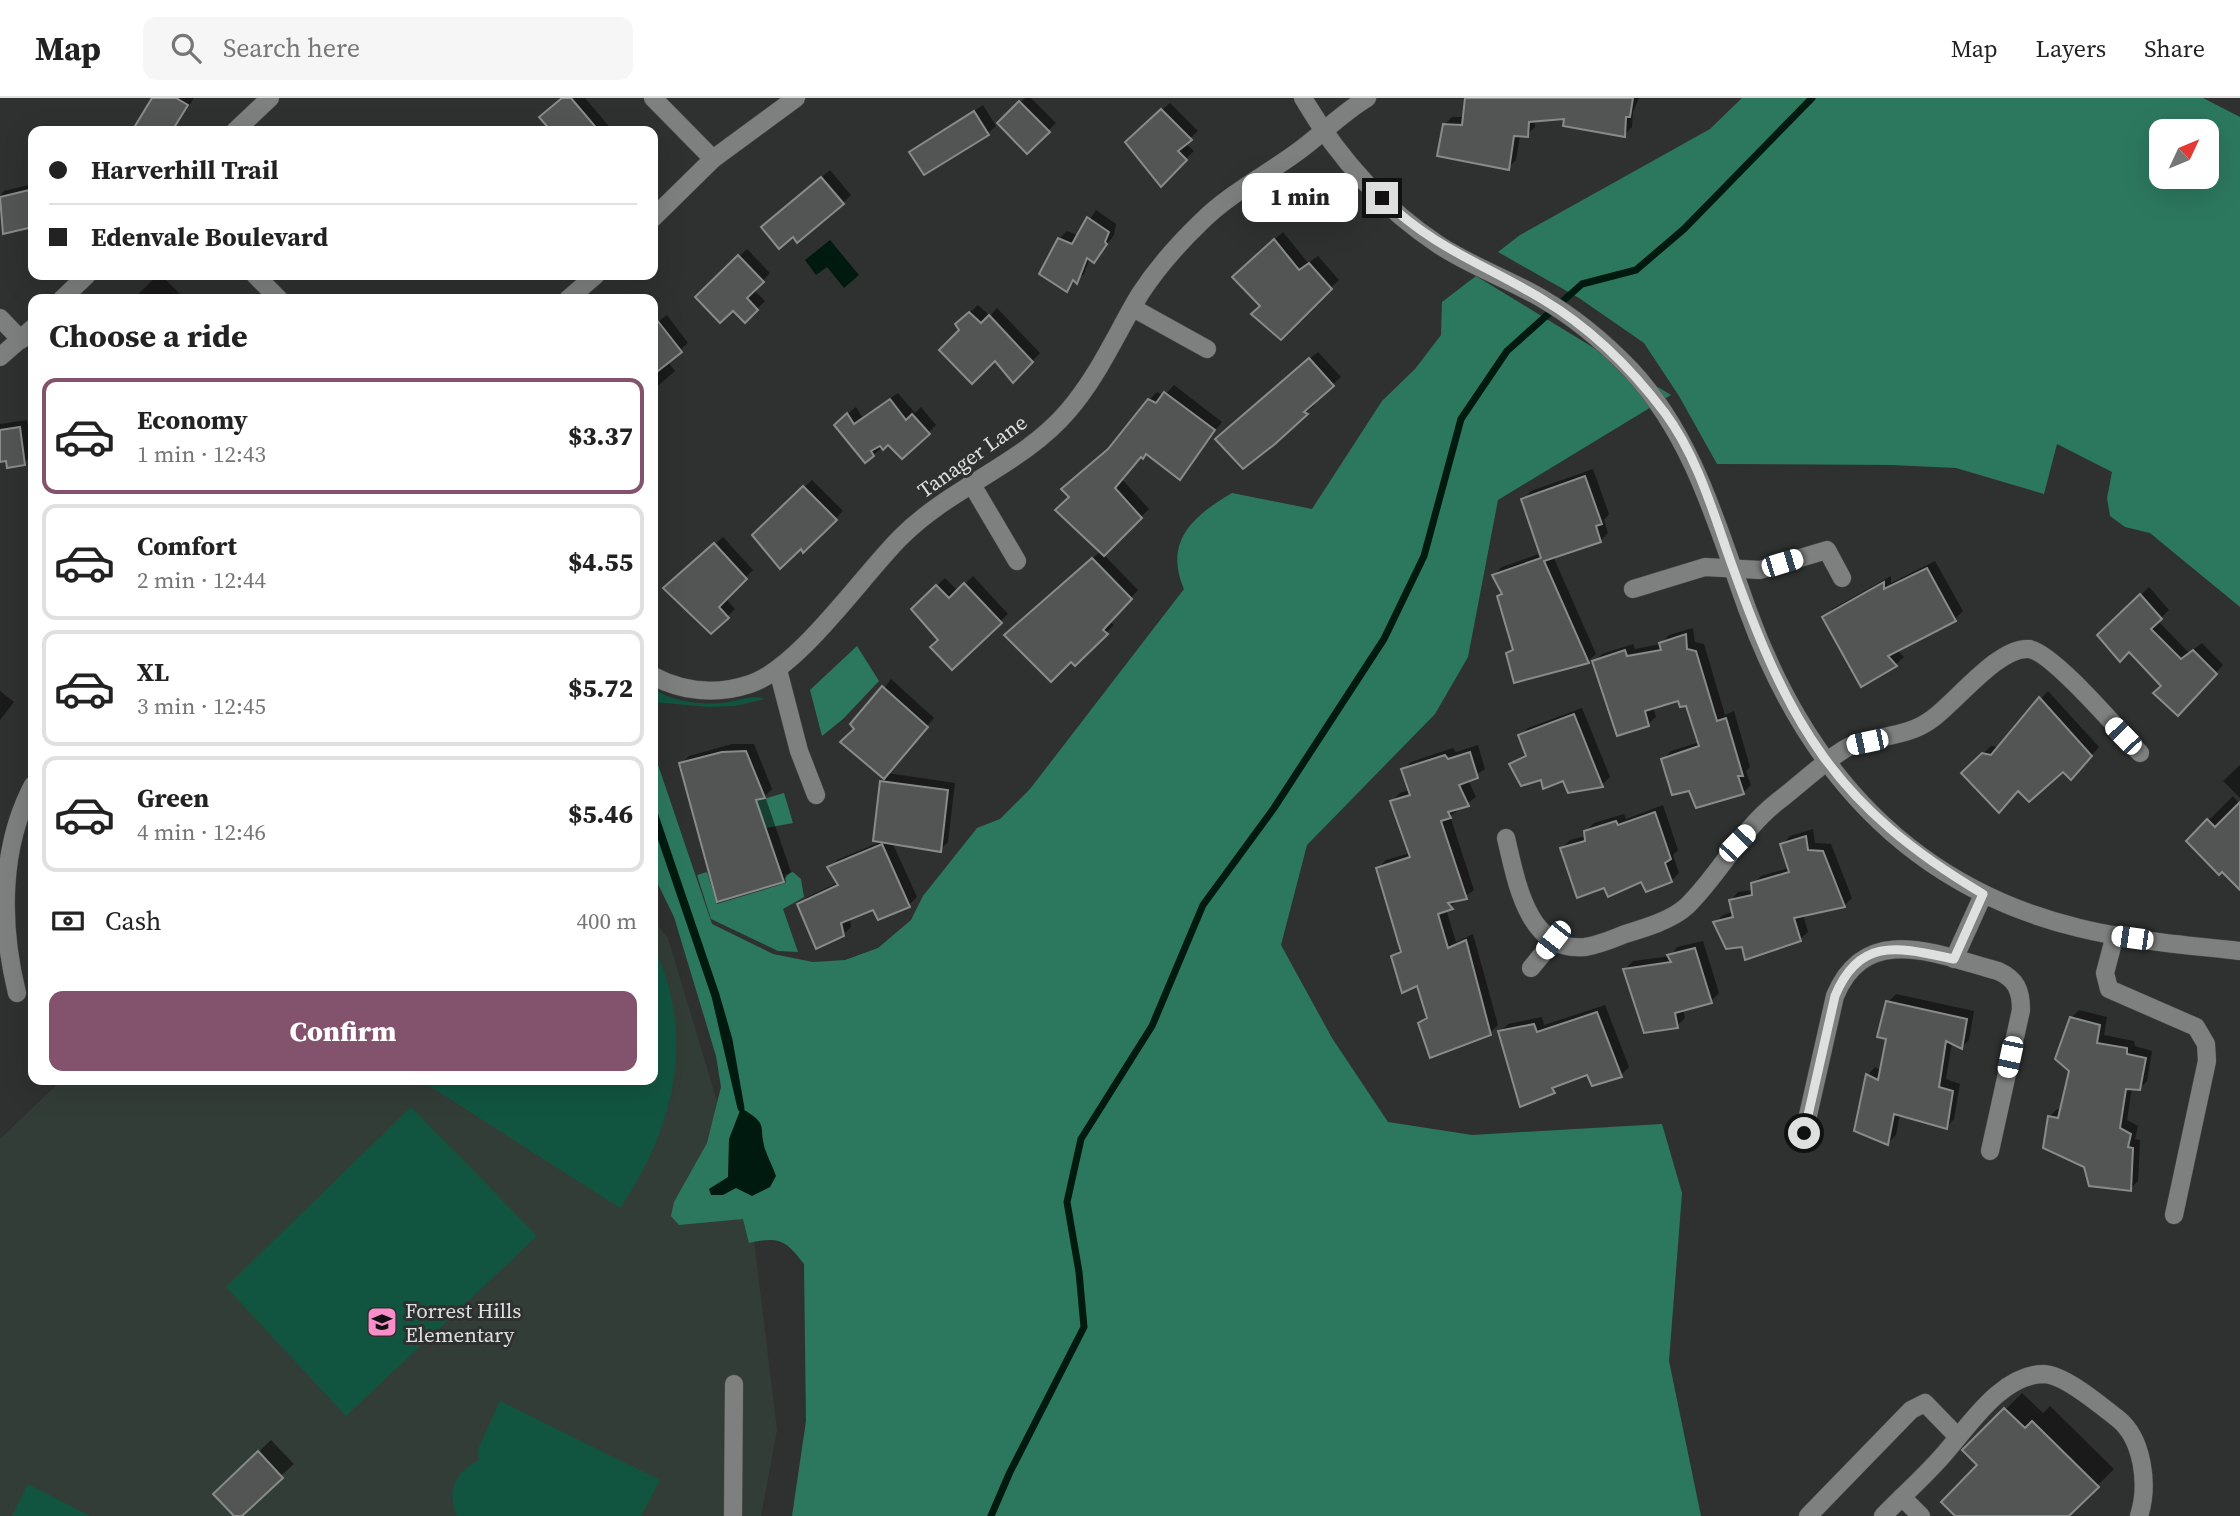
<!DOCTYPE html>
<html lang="en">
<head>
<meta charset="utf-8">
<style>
  :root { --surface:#fff; --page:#f6f6f6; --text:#222; --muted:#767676; --line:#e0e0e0; --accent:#83536d }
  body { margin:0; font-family:"Source Serif 4",serif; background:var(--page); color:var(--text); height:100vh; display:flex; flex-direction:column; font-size:26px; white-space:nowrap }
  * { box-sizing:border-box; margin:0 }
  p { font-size:23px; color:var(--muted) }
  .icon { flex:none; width:38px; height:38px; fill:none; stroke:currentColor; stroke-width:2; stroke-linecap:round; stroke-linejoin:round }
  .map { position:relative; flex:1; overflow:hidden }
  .sheet { position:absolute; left:28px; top:196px; width:630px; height:791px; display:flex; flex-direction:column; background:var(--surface); border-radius:14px; box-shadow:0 7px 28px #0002 }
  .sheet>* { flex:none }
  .banner { position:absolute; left:28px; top:28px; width:630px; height:154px; border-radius:14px; box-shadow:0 7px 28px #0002; display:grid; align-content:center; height:154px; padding:0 21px; background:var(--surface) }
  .needle { width:46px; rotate:46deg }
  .controls { position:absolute; left:2149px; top:21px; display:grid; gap:14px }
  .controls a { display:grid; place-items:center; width:70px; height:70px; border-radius:14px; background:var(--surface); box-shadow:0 7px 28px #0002; font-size:35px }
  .end { position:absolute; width:32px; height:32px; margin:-16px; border:9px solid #dee0df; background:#111; box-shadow:0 0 0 4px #111 }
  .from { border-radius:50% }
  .bubble { position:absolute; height:49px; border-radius:14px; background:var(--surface); box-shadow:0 7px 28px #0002; font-size:23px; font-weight:800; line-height:49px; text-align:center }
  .car { position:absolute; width:21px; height:42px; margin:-21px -10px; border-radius:9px; box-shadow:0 0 5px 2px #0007; background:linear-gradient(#fff 24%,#345 0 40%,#fff 0 76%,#345 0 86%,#fff 0) }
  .banner b { display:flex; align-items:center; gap:24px; height:66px; font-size:26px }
  .banner b+b { border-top:2px solid var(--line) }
  .banner i { width:18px; height:18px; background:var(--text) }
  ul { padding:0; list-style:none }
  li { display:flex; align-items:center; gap:21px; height:116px; margin:0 14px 10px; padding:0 7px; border:4px solid var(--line); border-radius:14px }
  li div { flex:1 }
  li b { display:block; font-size:26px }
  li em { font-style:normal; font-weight:800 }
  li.selected { border-color:var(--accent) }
  li>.icon { width:63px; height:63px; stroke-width:1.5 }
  h2 { padding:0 21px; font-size:32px; line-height:84px }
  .pay { display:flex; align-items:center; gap:18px; height:77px; padding:0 21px; font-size:26px }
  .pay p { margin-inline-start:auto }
  .cta { display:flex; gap:14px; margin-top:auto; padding:14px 21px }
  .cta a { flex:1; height:80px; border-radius:14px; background:var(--accent); color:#fff; font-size:28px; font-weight:800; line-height:80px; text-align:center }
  header { display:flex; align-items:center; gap:42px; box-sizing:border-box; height:98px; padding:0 35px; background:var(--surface); border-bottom:2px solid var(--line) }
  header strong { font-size:33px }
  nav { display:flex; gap:38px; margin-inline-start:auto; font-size:24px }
  .search { width:490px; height:63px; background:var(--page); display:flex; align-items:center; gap:18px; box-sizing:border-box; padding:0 24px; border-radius:14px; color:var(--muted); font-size:26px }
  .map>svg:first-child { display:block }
</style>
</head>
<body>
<header>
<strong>Map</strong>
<div class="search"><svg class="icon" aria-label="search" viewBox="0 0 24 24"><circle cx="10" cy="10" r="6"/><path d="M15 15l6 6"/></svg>Search here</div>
<nav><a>Map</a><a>Layers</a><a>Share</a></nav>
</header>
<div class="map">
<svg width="2240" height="1418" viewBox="0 0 2240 1418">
  <rect width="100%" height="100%" fill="#2f3130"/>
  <polygon fill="#333d38" points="653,822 668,840 751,1117 777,1332 761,1418 0,1418 0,1041 62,982 653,982"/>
  <g fill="#115540">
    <path d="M653 591C673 603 699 607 722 605 737 604 751 596 765 601L735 608 709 609 653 604Z"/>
    <path d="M653 847C697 938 674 1031 620 1110L420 982H653Z"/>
    <polygon points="411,1009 537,1138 346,1318 226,1189"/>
    <path d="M500 1303 660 1382 641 1418H457C446 1393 455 1374 479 1362L478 1351Z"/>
    <polygon points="28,1386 90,1418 12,1418"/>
  </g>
  <g fill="#2c785e" fill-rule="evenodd">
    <path d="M1742 0H2203L2240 19V509L2150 435 2125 429 2110 418 2107 400 2112 374 2057 346 2044 396 1956 370 1892 367 1717 366 1679 298 1644 245 1579 200 1498 154 1520 137 1710 31ZM2207 33V79H2161V33Z"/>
    <path d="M1476 178 1671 297 1498 402 1468 559 1435 616 1307 747 1281 847 1332 940 1388 1024 1472 1037 1662 1026 1682 1095 1669 1263 1701 1418H792L806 1323 804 1166C786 1142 779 1138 749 1145L743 1121 679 1127 671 1118 674 1104 707 1045 721 989 716 958 674 819 653 776V652L712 826 773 856 813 864 845 862 878 850 911 822 923 798 977 730 1000 721 1030 691 1184 491C1163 442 1195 417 1232 395L1312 411 1382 303 1415 271 1441 237 1442 204Z"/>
    <polygon points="857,548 879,583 843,621 822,638 810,592"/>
    <polygon points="784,695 793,725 750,733 744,707"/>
    <polygon points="707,774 717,806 786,785 785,777 793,774 801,781 804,799 783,811 798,854 778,853 711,821 697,777"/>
  </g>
  <g fill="#001a10">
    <polygon points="830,142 859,177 844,190 827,169 816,177 805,162"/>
    <path d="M741 1010C770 1027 758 1027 765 1051 768 1060 773 1069 776 1078L770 1089 752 1098 736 1090 723 1097H711L709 1091 728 1079 729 1041Z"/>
  </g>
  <g fill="#0007">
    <polygon points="154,0 194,0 173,33 134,33"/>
    <polygon points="563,0 585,0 613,33 553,33 541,19"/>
    <polygon points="1025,0 1031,0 1056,25 1027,53 999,25"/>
    <polygon points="1467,0 1639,0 1633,14 1632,29 1624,37 1565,19 1535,22 1535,29 1527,37 1520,37 1516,62 1508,70 1444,27 1452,19 1464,19"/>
    <polygon points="1170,5 1198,33 1185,45 1194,53 1161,86 1135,36"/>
    <polygon points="983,7 996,28 988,35 912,54"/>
    <polygon points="830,72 851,97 843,105 793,137 771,122"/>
    <polygon points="33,86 33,127 5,134 0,98 4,93"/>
    <polygon points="1096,112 1116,126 1114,137 1094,163 1090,160 1084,176 1067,191 1059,141 1067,133 1079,138"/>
    <polygon points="1283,134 1308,165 1318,158 1339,182 1280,239 1242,171"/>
    <polygon points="747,151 770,175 754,192 765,203 745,223 733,210 697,199"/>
    <polygon points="158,177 161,177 185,201 133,201"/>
    <polygon points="426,177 436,177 431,182"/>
    <polygon points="978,207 990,218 997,210 1040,255 1013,283 995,260 962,232 965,219"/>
    <polygon points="667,217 688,245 667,263 675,273 653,292 653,227"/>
    <polygon points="1318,254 1341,279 1311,305 1314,308 1306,315 1243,369 1225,333"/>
    <polygon points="1174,287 1222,324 1179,380 1147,355 1122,381 1149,411 1103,456 1138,492 1109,523 1114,527 1075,565 1014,529 1101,453 1065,404 1149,302 1157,294 1164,298"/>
    <polygon points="898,295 915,315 921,309 936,327 928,335 888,345 865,363 844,319 856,309 862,319"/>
    <polygon points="27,322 32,357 24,365 0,362 0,326"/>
    <polygon points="1593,371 1609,416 1604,422 1608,435 1600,443 1553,458 1596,556 1588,563 1508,556 1514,549 1499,499 1503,495 1494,477 1502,469 1542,455 1523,401 1531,393"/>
    <polygon points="812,382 843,413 803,453 801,448 754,437"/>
    <polygon points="723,439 753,472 725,500 735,511 711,534 673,483"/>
    <polygon points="1935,463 1963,513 1955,521 1897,552 1904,559 1896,566 1862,586 1824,519 1832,511 1891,478 1891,485"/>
    <polygon points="973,478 1008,516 952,569 940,542 913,511 945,480 958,493"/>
    <polygon points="2149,489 2169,512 2158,523 2189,555 2202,545 2223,567 2178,615 2163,588 2129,552 2100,537"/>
    <polygon points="1693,530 1695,544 1704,546 1725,617 1734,613 1750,669 1746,673 1751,687 1743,695 1691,690 1663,661 1671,653 1700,644 1687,605 1680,601 1653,608 1656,619 1648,626 1594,564 1602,556 1633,546 1635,551 1661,546 1669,537"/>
    <polygon points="891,581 934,620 887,675 955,685 948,744 940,752 892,744 917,799 909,807 874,810 850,819 851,829 845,835 841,816 838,816 843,837 800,807 807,799 839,784 829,770 837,762 882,743 882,684 886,680 843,644 856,632"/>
    <polygon points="0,593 14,604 0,622"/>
    <polygon points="2048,593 2099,649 2079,672 2063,671 2019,691 1963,675 1991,648 1999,649"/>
    <polygon points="1582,610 1610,679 1602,687 1542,680 1511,666 1527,655 1520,638 1528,630"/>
    <polygon points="732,646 754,646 772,691 765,698 791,774 783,782 681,666 689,658"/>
    <polygon points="1478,647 1485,671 1468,682 1476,699 1450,718 1474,792 1446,811 1456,844 1473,836 1498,927 1490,935 1420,925 1428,916 1418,886 1393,858 1401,850 1378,770 1386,762 1410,755 1392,703 1400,695 1410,692 1403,672 1411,664 1453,650 1456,654"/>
    <polygon points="2240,667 2240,700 2223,683"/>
    <polygon points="2233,698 2240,706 2240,782 2188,743"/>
    <polygon points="1663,707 1678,752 1673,757 1679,775 1671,783 1642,782 1605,788 1562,750 1570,742 1586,738 1586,733 1594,725 1624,716 1626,721"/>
    <polygon points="1813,731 1815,745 1831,746 1852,800 1844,808 1803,816 1808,834 1800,841 1743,847 1715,825 1723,817 1733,814 1731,802 1738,794 1753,792 1753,786 1761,778 1789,770 1782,746 1790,738"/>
    <polygon points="1703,843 1719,895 1711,903 1683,911 1685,920 1677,928 1625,871 1633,863 1671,858 1677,849"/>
    <polygon points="1896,896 1974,913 1969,942 1962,949 1952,944 1946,981 1960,986 1954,1021 1947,1029 1900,1016 1896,1037 1888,1045 1868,977 1875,969 1882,973 1889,940 1888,904"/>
    <polygon points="1605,907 1629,969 1621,977 1588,974 1521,1006 1500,934 1508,926 1542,919 1544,927"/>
    <polygon points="2079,912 2107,919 2104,937 2134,943 2135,948 2152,953 2147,983 2139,991 2132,990 2127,1022 2138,1028 2135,1041 2140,1042 2138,1083 2130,1091 2086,1068 2049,1019 2057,1011 2062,1012 2071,973 2071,920"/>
    <polygon points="2022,1295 2043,1315 2050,1308 2114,1371 2067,1418 1958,1418 1980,1367 1965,1352"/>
    <polygon points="271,1342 294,1366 236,1418 227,1384"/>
  </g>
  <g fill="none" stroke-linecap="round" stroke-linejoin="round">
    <g stroke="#001a10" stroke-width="7">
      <polyline points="653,712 716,897 729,942 741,1010 715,898 653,716"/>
      <polyline points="991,1418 1010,1374 1084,1229 1079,1174 1067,1104 1081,1041 1152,928 1203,807 1274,710 1384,541 1424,458 1461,321 1507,253 1582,186 1636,172 1684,131 1812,0"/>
    </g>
  </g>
  <g fill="#525554" stroke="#878b89" stroke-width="2">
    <polygon points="152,0 176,0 188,7 172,33 132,33"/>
    <polygon points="562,0 571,0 599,33 551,33 539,19"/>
    <polygon points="1465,0 1633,0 1630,19 1626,19 1625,39 1563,28 1564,21 1529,24 1528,39 1514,38 1509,72 1437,58 1443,26 1462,27"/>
    <polygon points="1019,3 1050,34 1027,56 997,25"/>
    <polygon points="1161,11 1192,42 1178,53 1187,62 1161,89 1125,44"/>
    <polygon points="974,13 989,37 924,77 909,54"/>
    <polygon points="821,79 844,106 797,145 793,139 779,151 761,129"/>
    <polygon points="33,91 33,129 3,136 0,99"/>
    <polygon points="1087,119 1109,134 1105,144 1107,146 1094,165 1087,160 1077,186 1073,182 1067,194 1039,176 1058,140 1072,146"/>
    <polygon points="1274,141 1299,172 1309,165 1332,191 1281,242 1251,216 1260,208 1232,179"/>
    <polygon points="738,157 764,184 747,200 758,212 745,225 733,213 720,225 695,199"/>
    <polygon points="969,214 981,225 989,217 1033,264 1013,285 995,263 972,286 939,252 959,232 955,226"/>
    <polygon points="653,217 682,254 653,277"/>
    <polygon points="1309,260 1334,288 1304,314 1308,316 1275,346 1243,371 1215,341"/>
    <polygon points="1164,294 1215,332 1180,382 1146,356 1143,361 1141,359 1115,390 1142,420 1104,458 1055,412 1069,399 1061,391 1108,351 1148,301 1156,305"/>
    <polygon points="890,301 906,322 912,316 930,336 902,361 888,347 883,352 880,348 871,353 874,358 865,365 834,327 847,315 854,326"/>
    <polygon points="20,329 25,367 7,370 6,363 0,364 0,332"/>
    <polygon points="1585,378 1602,426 1596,428 1601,444 1544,463 1589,565 1514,585 1506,555 1513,552 1497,498 1502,496 1492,477 1541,460 1521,401"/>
    <polygon points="803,388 837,422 803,455 801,451 780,471 752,437"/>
    <polygon points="714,445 747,481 719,509 729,520 711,536 663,490"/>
    <polygon points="1092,460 1132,501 1103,532 1108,536 1075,568 1071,564 1051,584 1004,537"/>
    <polygon points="1927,470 1956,523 1888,558 1897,568 1861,589 1822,519 1884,484 1884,491"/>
    <polygon points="964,485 1002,525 952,572 930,549 938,542 911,511 936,487 949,500"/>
    <polygon points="2140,496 2162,521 2151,531 2181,561 2193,552 2217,576 2178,618 2153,595 2161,588 2129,554 2120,564 2097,537"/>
    <polygon points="1686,536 1687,551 1696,553 1717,623 1726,620 1743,678 1738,678 1744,696 1696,710 1689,693 1672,697 1661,661 1699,648 1686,608 1680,609 1678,603 1645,613 1649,628 1617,638 1592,563 1625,552 1627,558 1661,552 1659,545"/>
    <polygon points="882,588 928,629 884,681 840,644 854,631 850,626"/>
    <polygon points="2039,599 2092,658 2071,682 2063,674 2029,704 2018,693 1999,715 1961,675 1982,655 1991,657"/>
    <polygon points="1574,616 1603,689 1568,695 1563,683 1543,691 1541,682 1521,688 1509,666 1526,658 1518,637"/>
    <polygon points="746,653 765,700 756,702 784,784 717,804 679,665 722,654"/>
    <polygon points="1470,654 1478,680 1459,687 1469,708 1448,714 1451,720 1441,723 1467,801 1448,805 1453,811 1438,816 1448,850 1466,842 1491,937 1430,960 1418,925 1427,920 1417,888 1402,895 1391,858 1401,854 1376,770 1410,759 1390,703 1410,697 1401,671 1445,657 1448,661"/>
    <polygon points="880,683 948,692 941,754 873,743"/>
    <polygon points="2240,704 2240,792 2222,774 2219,777 2186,743 2207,721 2215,729"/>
    <polygon points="1655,714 1671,761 1665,765 1672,784 1646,794 1641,784 1608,799 1604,790 1577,800 1560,750 1585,743 1584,733 1616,723 1618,727"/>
    <polygon points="1806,738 1808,752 1823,753 1845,809 1794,820 1801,843 1745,862 1742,849 1726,851 1713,824 1733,819 1729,802 1752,797 1751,785 1789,774 1780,746"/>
    <polygon points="882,746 910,809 878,822 873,812 841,825 844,838 816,851 797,806 838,787 827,769"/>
    <polygon points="1695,850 1712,905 1675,915 1678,930 1644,935 1623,871 1671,864 1667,857"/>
    <polygon points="1886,903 1967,921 1962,951 1946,943 1939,989 1953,993 1947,1031 1894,1016 1888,1047 1854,1033 1866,976 1878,982 1886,941 1877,939"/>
    <polygon points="1597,914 1622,979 1592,988 1587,977 1552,990 1555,995 1520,1009 1498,933 1534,926 1537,934"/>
    <polygon points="2070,919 2100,927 2097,945 2127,950 2127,956 2146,960 2140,992 2126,991 2120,1030 2131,1036 2128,1049 2133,1050 2131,1093 2089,1088 2084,1069 2043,1050 2048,1018 2058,1020 2069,973 2055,961"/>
    <polygon points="2004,1310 2025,1330 2032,1323 2099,1389 2069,1418 1955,1418 1941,1404 1977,1367 1962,1352"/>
    <polygon points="258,1353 283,1380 242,1418 234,1418 213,1396"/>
  </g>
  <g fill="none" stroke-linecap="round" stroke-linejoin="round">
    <g stroke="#4b4d4c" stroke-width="19">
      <g id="minor">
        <polyline points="653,0 713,61"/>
        <path d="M1303 0C1337 58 1383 110 1439 147 1471 168 1508 181 1541 200 1574 219 1605 245 1631 272 1694 340 1717 428 1748 513 1806 672 1910 789 2079 830 2132 843 2187 847 2240 853"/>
        <polyline points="235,33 270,0"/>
        <polyline points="653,120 713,61 796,0"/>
        <polyline points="255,177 279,201"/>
        <polyline points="62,201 87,177"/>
        <polyline points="568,201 596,177"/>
        <polyline points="1133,210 1207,251"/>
        <polyline points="0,220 21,242"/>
        <polyline points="0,259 33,230"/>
        <polyline points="971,385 1017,463"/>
        <polyline points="1633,491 1705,469 1760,472 1827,452 1842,480"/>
        <polyline points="778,572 799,653 816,697"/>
        <path d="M653 578C683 594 717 597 750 586 799 570 862 478 900 440 950 389 1022 367 1068 313 1099 277 1116 236 1140 196 1157 170 1179 145 1202 123 1230 95 1268 76 1300 52 1323 35 1342 15 1367 0"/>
        <path d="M1506 740C1516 781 1527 855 1585 849 1598 847 1613 841 1625 836 1645 830 1672 822 1687 808 1720 776 1740 733 1777 704 1795 691 1835 653 1853 647 1880 637 1908 639 1932 621 1956 604 1999 548 2029 551 2053 554 2120 634 2140 655"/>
        <polyline points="2115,837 2105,875 2109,891 2196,929 2206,946 2207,963 2174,1117"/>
        <polyline points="1954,861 1983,797"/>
        <polyline points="1531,870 1554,842"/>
        <path d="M17 895C0 826 0 749 33 687"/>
        <path d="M1804 1035 1835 898C1866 823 1938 857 1998 873 2016 881 2021 892 2021 912L1990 1053"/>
        <polyline points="1902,1399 1921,1418"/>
        <polyline points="733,1418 734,1286"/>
        <polyline points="1808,1418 1911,1312 1925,1305 1957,1338"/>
        <path d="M1883 1418C1905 1395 1930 1374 1950 1349 1973 1322 2004 1276 2044 1276 2065 1277 2100 1307 2117 1320 2143 1340 2149 1387 2139 1418"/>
      </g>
    </g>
    <use href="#minor" stroke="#7d807f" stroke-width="18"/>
  </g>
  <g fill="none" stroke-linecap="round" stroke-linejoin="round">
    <path stroke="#dee0df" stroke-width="9" d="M1382 100C1435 151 1482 165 1542 201 1591 230 1631 270 1665 315 1699 361 1714 418 1733 470 1789 627 1836 709 1983 796L1954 861C1901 850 1860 837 1835 898L1804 1035"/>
  </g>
  <defs>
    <g id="school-square" transform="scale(1.575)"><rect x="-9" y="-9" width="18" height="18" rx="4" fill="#f98fc9" stroke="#2f3130"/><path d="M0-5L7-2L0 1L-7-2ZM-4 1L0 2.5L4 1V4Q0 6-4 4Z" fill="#111"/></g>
  </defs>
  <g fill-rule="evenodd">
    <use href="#school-square" x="382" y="1224"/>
  </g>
  <g text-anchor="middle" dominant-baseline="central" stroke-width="6" stroke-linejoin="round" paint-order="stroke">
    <g font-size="21" fill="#dee0df" stroke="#2f3130">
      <text transform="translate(972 358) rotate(-35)">Tanager Lane</text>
    </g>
    <g font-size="21" fill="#dee0df" stroke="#2f3130" text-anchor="start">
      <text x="405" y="1212">Forrest Hills<tspan x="405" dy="24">Elementary</tspan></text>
    </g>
  </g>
</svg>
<div class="controls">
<a><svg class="needle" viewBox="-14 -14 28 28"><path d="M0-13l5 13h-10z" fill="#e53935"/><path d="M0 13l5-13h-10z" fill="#767676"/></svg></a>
</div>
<i class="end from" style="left:1804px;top:1035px"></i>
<i class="end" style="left:1382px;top:100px"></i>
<div class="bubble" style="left:1242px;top:75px;width:116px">1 min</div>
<i class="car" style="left:1782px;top:465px;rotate:73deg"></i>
<i class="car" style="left:2123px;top:638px;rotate:316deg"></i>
<i class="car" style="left:1867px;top:644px;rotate:258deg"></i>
<i class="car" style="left:1737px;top:745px;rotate:44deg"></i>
<i class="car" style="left:2132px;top:840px;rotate:278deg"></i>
<i class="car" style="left:1553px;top:842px;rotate:218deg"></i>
<i class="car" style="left:2010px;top:959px;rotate:192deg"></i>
<div class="banner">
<b><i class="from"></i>Harverhill Trail</b>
<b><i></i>Edenvale Boulevard</b>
</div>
<section class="sheet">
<h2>Choose a ride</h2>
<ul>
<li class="selected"><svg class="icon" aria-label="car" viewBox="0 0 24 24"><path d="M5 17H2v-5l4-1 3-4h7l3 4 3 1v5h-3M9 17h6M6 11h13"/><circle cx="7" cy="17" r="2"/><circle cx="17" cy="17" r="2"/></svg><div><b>Economy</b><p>1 min · 12:43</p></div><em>$3.37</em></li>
<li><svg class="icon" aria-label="car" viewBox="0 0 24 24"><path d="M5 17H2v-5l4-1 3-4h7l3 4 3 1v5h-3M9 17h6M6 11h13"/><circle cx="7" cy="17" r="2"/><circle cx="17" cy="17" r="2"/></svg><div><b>Comfort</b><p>2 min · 12:44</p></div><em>$4.55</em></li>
<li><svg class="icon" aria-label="car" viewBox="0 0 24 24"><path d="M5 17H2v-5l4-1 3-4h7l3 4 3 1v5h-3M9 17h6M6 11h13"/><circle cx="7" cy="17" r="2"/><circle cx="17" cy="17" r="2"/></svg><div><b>XL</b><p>3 min · 12:45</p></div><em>$5.72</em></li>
<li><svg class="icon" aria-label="car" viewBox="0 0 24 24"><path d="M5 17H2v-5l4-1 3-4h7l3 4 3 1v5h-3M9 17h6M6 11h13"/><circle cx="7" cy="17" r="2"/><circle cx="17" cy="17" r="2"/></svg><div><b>Green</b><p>4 min · 12:46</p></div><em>$5.46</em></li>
</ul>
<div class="pay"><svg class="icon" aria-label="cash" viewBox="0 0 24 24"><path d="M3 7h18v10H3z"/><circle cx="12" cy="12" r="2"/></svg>Cash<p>400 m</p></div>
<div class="cta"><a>Confirm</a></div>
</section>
</div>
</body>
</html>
